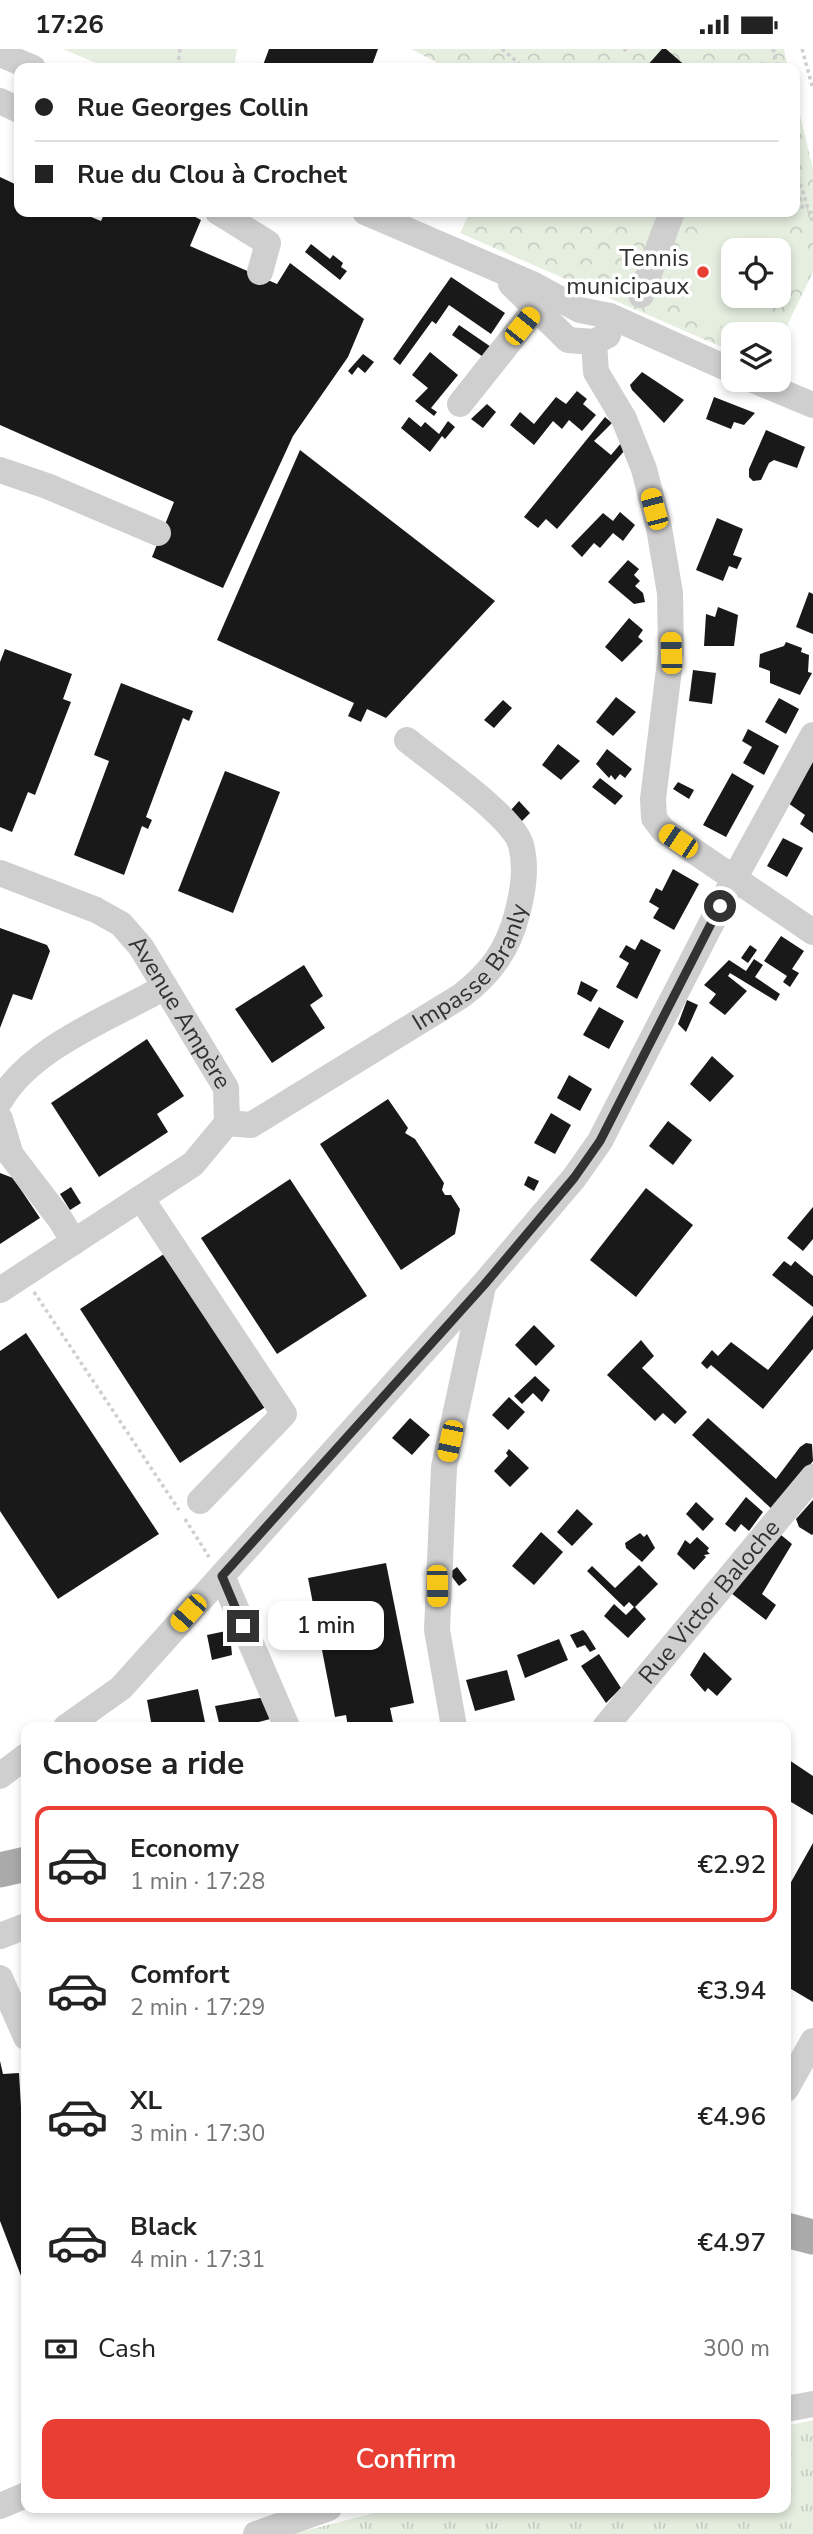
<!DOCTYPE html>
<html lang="en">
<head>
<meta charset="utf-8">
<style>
  :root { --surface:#fff; --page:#f6f6f6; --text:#222; --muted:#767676; --line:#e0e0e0; --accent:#e93e33 }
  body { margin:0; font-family:"Nunito Sans",sans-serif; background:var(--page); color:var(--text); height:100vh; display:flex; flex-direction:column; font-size:26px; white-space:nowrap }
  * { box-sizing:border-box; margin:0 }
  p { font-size:23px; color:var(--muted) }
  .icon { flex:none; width:38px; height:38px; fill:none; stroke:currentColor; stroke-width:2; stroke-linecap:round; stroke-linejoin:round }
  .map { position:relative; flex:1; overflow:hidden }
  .sheet { position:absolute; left:21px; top:1673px; width:770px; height:791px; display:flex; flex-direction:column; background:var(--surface); border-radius:14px; box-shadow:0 4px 10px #0003 }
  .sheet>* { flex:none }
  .top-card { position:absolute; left:14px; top:14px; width:786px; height:154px; border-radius:14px; box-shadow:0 4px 10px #0003; display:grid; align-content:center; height:154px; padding:0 21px; background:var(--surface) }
  .tools { position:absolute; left:721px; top:189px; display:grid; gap:14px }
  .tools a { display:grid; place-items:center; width:70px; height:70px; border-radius:14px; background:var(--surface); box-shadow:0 4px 10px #0003; font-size:35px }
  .end { position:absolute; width:32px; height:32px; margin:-16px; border:9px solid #323232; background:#fff; box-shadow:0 0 0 4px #fff }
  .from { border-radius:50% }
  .bubble { position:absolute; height:49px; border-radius:14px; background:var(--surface); box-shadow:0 4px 10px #0003; font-size:23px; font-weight:600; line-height:49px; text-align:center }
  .car { position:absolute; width:21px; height:42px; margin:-21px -10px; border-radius:9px; box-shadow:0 0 5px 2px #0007; background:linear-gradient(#f5c518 24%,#345 0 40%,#f5c518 0 76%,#345 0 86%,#f5c518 0) }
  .top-card b { display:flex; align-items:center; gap:24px; height:66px; font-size:26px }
  .top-card b+b { border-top:2px solid var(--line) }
  .top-card i { width:18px; height:18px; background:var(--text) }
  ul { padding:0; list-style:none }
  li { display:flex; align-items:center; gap:21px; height:116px; margin:0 14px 10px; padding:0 7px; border:4px solid transparent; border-radius:14px }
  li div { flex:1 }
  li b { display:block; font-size:26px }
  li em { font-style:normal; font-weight:600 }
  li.on { border-color:var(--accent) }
  li>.icon { width:63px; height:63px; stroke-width:1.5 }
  h2 { padding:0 21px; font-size:32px; line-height:84px }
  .pay { display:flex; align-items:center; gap:18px; height:77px; padding:0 21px; font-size:26px }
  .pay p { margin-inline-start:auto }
  .primary-button { display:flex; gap:14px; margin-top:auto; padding:14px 21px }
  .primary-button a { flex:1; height:80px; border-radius:14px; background:var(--accent); color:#fff; font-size:28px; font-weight:600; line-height:80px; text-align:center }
  .status { display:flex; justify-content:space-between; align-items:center; height:49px; padding:0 35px; background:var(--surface); direction:ltr }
  .status svg { height:19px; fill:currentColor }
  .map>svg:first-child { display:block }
</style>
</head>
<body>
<div class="status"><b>17:26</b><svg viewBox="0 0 49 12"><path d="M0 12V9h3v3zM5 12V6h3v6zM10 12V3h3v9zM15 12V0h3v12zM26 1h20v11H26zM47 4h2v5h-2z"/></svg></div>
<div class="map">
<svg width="813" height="2485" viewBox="0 0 813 2485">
  <defs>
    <pattern id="grass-tufts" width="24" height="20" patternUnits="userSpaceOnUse" patternTransform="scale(1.75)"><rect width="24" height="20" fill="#e6eee0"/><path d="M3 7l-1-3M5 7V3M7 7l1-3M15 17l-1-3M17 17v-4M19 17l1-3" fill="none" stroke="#c6cdc1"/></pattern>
    <pattern id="forest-crowns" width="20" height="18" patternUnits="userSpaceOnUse" patternTransform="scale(1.75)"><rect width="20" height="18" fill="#e6eee0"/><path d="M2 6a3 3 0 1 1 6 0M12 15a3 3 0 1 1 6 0" fill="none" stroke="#c6cdc1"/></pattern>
  </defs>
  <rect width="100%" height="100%" fill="#fff"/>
  <polygon fill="url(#grass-tufts)" points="813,2371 813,2485 292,2485 394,2459 786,2459 786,2377"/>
  <g fill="url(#forest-crowns)" fill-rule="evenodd">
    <polygon points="411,0 784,0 788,19 447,19"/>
    <path d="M795 45 813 120V223L779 293V285H733V303L460 184 470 163H794ZM733 201H779V247H733Z"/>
  </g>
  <g fill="#e6eee0" fill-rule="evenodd">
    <polygon points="63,0 237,0 234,19 108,19"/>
    <path d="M715 163H743L808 209 755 285H733L662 238ZM779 201V247H733V201Z"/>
  </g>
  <g fill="#191919">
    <polygon points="269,0 378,0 371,19 262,19"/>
    <polygon points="662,0 666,0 688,19 648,19 646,18"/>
    <polygon points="0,128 19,137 19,163 79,163 101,172 105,163 186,163 201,171 190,197 277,235 290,214 364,270 348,308 293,387 223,539 152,508 174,453 0,376"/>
    <polygon points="311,195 330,210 333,206 343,214 341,218 347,222 340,231 305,203"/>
    <polygon points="451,228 505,264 491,285 449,256 436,275 432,272 400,316 393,310"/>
    <polygon points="459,276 494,300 486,310 452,286"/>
    <polygon points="430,303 458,326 431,359 437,363 434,367 415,352 428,339 412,326"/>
    <polygon points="363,305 374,313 365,324 358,318 352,326 348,322"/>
    <polygon points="642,323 684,351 664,374 632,341 630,336"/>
    <polygon points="577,342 587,350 583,355 596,366 582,382 569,371 562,380 553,372 534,396 510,376 520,363 534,375 556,348 566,355"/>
    <polygon points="714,348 755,364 744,376 734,373 731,380 706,370"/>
    <polygon points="487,355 496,363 483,379 471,370"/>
    <polygon points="409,368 421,378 425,373 439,385 448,372 455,378 445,390 442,387 430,403 401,379"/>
    <polygon points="605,368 612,374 594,392 611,406 622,393 625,401 557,480 546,470 538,479 524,468"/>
    <polygon points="766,381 805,398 797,419 774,411 769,414 761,431 753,432 749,428 749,420"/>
    <polygon points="300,401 495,552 386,669 367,660 361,673 348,667 354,654 217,591"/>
    <polygon points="620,463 635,476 623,492 613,484 600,499 594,494 582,508 571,497 603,464 613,472"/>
    <polygon points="717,469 743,480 733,506 742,509 737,520 729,517 723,532 696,521"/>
    <polygon points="628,511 639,520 634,526 640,532 635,537 643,544 645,553 634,555 608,533"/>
    <polygon points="809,543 813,545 813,585 796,578"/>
    <polygon points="718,558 738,566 734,597 704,597 706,565 715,568"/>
    <polygon points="629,569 643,581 638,588 643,592 622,613 605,598"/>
    <polygon points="786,593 802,599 801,603 809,606 808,623 812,624 800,646 770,634 770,622 759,618 760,605 784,597"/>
    <polygon points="5,600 72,625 63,650 71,653 35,746 28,743 12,783 0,778 0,613"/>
    <polygon points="693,621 716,624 712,655 689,652"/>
    <polygon points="121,634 193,662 189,672 183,669 146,768 152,771 148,780 142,777 124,826 74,806 109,712 94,706"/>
    <polygon points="616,648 636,663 613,687 596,673"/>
    <polygon points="779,649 799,660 786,685 765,673"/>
    <polygon points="503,651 512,659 494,679 484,671"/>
    <polygon points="748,680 779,697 764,726 743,714 752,698 742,692"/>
    <polygon points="558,695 580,712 561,731 542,716"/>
    <polygon points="607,700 632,720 625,729 620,725 615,731 611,726 609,729 596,715"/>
    <polygon points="813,712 813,784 800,775 805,766 788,754"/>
    <polygon points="225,722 280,743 233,864 178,842"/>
    <polygon points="732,724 754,737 726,788 703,776"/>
    <polygon points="600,729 623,747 615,756 592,738"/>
    <polygon points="678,733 694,741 689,750 673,740"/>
    <polygon points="519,752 530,764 522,772 511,761"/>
    <polygon points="783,789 803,799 787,828 767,817"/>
    <polygon points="673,820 699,835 674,881 653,869 659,859 649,853 656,839 662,842"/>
    <polygon points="0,879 47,896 50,902 32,951 13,945 0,979"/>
    <polygon points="781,887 804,902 792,920 799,924 790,938 783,933 787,927 764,912"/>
    <polygon points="641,890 661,901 637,950 616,938 629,914 619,908 626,896 635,901"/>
    <polygon points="750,896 757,901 748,914 741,909"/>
    <polygon points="754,910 763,916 755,928 780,945 776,952 730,924 728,927 747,942 725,966 709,954 716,945 704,936 729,911 746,922"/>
    <polygon points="304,916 323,947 310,956 325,979 272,1014 235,960"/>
    <polygon points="581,932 598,941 591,953 577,945"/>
    <polygon points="687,951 698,956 686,983 678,975"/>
    <polygon points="599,958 624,972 609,1000 583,986"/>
    <polygon points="147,990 184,1047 157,1065 168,1083 99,1128 51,1054"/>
    <polygon points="712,1007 734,1027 710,1053 690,1035"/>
    <polygon points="569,1026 592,1040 580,1062 557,1049"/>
    <polygon points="388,1050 408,1079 405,1084 415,1090 444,1134 442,1141 445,1146 451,1146 460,1160 455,1185 401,1221 320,1095"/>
    <polygon points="551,1064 571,1076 555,1105 534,1094"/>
    <polygon points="668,1072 692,1091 673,1116 649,1097"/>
    <polygon points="0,1124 13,1129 40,1169 0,1195"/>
    <polygon points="528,1127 539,1132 534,1142 524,1136"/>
    <polygon points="290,1130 367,1247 277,1305 201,1189"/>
    <polygon points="71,1138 81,1154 70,1161 60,1145"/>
    <polygon points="646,1139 693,1176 636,1248 590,1211"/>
    <polygon points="813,1158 813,1190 803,1202 787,1189"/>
    <polygon points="167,1203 267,1357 180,1414 80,1260"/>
    <polygon points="784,1212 791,1217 795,1212 813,1227 813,1258 772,1226"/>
    <polygon points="813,1266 813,1300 763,1360 711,1316 707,1320 701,1314 712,1301 718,1307 731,1293 768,1321"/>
    <polygon points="534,1276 555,1297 536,1317 515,1296"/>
    <polygon points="26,1284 159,1485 58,1550 0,1462 0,1302"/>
    <polygon points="641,1291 654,1307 642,1319 687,1363 675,1375 663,1364 655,1372 607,1326"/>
    <polygon points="535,1327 550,1341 542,1353 533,1344 522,1355 514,1347"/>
    <polygon points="509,1348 525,1363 508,1381 492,1366"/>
    <polygon points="410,1369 430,1386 412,1406 392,1389"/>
    <polygon points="708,1369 776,1430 800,1398 806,1394 812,1395 813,1412 774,1462 692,1386"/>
    <polygon points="509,1400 529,1419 510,1438 494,1422 508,1407 506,1404"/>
    <polygon points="746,1448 763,1463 749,1482 741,1475 735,1483 725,1475"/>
    <polygon points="813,1451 813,1485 812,1486 799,1478 796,1470"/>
    <polygon points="696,1453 714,1470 703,1482 686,1465"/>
    <polygon points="577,1460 593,1475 572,1497 557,1483"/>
    <polygon points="541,1483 563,1503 534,1536 512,1517"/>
    <polygon points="640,1484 644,1488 647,1485 655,1499 642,1513 626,1499 625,1494"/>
    <polygon points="781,1486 792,1495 762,1545 776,1556 766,1571 731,1544"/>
    <polygon points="697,1488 709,1499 707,1502 710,1505 704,1506 706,1508 694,1521 677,1505 685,1491 690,1495"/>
    <polygon points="386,1514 414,1654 390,1659 394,1678 348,1678 346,1666 335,1668 308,1529"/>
    <polygon points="639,1516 658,1535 635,1558 646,1570 628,1589 604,1567 614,1555 626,1566 634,1558 629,1553 624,1558 587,1522 592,1517 615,1539"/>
    <polygon points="457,1518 467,1531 459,1537 449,1524"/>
    <polygon points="583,1581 586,1584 596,1600 590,1603 585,1596 577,1599 570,1586"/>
    <polygon points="226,1582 230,1585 232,1606 212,1611 207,1586"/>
    <polygon points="559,1590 568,1611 525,1629 517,1606"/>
    <polygon points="704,1603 732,1630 717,1647 708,1639 705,1643 690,1626"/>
    <polygon points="599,1605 621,1639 606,1654 581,1617"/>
    <polygon points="507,1621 515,1651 475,1662 466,1631"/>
    <polygon points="198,1640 206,1678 152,1678 147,1651"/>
    <polygon points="265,1648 274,1669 240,1678 220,1678 215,1657"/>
    <polygon points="786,1709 813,1727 813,1766 786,1750"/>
    <polygon points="813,1794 813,1953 786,1937 786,1842"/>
    <polygon points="0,2012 3,2025 19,2024 22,2075 26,2075 26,2240 0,2172"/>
  </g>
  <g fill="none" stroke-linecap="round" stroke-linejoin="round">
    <g stroke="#cfcfcf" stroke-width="3.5" stroke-dasharray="3.5 3.5" stroke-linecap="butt">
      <polyline points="180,0 178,15 184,19"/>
      <polyline points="502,0 524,19"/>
      <polyline points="624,0 626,2"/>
      <polyline points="773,0 778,19"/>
      <polyline points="802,0 813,40"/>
      <polyline points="755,19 762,15 771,19"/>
      <polyline points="794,115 813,175"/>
      <polyline points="794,155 808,160"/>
      <polyline points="34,1243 179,1461"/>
      <polyline points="185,1470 209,1508"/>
    </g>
    <g stroke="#cfcfcf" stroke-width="26">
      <polyline points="0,5 33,19"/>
      <polyline points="0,52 19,61"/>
      <polyline points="218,163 268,194 260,223"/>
      <polyline points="365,163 532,235 580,261 610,267 733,322"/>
      <polyline points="511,235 568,291 594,293 608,286"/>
      <polyline points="641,246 672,163"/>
      <polyline points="594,293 596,323 624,370 644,420 659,479 670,544 671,604 653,750 654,769 663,781 813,883"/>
      <polyline points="753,331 813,356"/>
      <polyline points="460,355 537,258 551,254"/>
      <polyline points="0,421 47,437 158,484"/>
      <path id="s1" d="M0 824 96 861 121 875 141 898 226 1039 227 1074 193 1115 0 1241"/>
      <path d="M0 1052C31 998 112 968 165 938"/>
      <polyline points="0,1070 11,1106 60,1170 74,1193"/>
      <path id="s2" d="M227 1074 251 1076 461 947C490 925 508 901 517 865 523 842 527 819 521 796 513 767 432 712 407 691"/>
      <polyline points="141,1149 284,1365 200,1452"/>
      <polyline points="222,1527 287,1678"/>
      <polyline points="66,1678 121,1639 483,1236 574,1129 600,1092 734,830 813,686"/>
      <polyline points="454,1678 437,1581 444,1418 483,1237"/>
      <path id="s3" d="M605 1678 813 1428"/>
      <polyline points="0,1727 26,1707"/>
      <polyline points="0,1887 26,1877"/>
      <polyline points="0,1929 26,1988"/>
      <polyline points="786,2040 813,1992"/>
      <polyline points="786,2360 813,2355"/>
      <polyline points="0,2457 26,2446"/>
      <polyline points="256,2485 329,2459"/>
    </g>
    <g stroke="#aaa" stroke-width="35">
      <polyline points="0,1821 26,1815"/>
      <polyline points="786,2181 813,2188"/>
    </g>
  </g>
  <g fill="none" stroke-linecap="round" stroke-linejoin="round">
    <polyline stroke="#323232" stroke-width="9" points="243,1577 222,1527 484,1236 574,1129 600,1092 720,857"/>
  </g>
  <circle fill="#e93e33" stroke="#fff" stroke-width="2.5" cx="703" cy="223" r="7"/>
  <g text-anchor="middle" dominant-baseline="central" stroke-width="7" stroke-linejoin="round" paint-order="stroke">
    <g font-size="24" fill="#323232" stroke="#fff" text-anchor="end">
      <text x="689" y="209">Tennis<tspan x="689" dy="28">municipaux</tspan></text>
    </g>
    <g font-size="24" fill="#323232" stroke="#fff">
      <text stroke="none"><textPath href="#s2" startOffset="299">Impasse Branly</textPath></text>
      <text stroke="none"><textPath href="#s1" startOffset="238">Avenue Ampère</textPath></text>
      <text stroke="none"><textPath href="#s3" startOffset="163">Rue Victor Baloche</textPath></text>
    </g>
  </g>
</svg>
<div class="tools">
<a><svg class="icon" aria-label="locate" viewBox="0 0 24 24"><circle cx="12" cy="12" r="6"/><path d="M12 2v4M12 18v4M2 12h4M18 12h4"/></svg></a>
<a><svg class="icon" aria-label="layers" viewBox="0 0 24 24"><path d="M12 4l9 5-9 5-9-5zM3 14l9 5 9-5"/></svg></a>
</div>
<i class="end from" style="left:720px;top:857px"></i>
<i class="end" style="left:243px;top:1577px"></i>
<div class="bubble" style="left:268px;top:1552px;width:116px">1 min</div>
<i class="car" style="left:522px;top:277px;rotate:39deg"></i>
<i class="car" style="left:654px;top:460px;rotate:345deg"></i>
<i class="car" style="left:671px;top:604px;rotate:358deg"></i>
<i class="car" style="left:678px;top:792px;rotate:304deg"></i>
<i class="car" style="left:450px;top:1392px;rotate:192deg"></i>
<i class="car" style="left:437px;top:1537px;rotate:179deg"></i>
<i class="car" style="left:188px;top:1564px;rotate:222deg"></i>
<div class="top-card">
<b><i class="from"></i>Rue Georges Collin</b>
<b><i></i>Rue du Clou à Crochet</b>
</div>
<section class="sheet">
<h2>Choose a ride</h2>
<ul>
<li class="on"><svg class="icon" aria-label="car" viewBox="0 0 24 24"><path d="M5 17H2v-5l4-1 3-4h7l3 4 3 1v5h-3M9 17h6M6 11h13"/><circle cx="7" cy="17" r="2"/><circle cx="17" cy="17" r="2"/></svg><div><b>Economy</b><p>1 min · 17:28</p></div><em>€2.92</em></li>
<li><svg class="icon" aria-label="car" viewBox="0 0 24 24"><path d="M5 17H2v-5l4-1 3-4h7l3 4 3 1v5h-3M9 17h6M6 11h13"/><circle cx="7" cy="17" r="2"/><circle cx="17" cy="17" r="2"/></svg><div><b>Comfort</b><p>2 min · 17:29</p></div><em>€3.94</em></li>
<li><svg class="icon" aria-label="car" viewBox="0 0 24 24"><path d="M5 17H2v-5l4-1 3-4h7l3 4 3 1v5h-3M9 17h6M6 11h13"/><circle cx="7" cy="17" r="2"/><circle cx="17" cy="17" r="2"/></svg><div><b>XL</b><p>3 min · 17:30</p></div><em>€4.96</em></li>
<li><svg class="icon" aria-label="car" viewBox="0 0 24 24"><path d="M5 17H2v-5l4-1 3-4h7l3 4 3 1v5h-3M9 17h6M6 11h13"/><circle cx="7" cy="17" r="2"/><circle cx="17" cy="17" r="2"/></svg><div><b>Black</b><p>4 min · 17:31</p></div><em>€4.97</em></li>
</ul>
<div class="pay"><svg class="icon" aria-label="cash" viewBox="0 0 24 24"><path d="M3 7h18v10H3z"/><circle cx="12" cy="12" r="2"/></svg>Cash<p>300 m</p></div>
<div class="primary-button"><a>Confirm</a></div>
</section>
</div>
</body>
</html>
